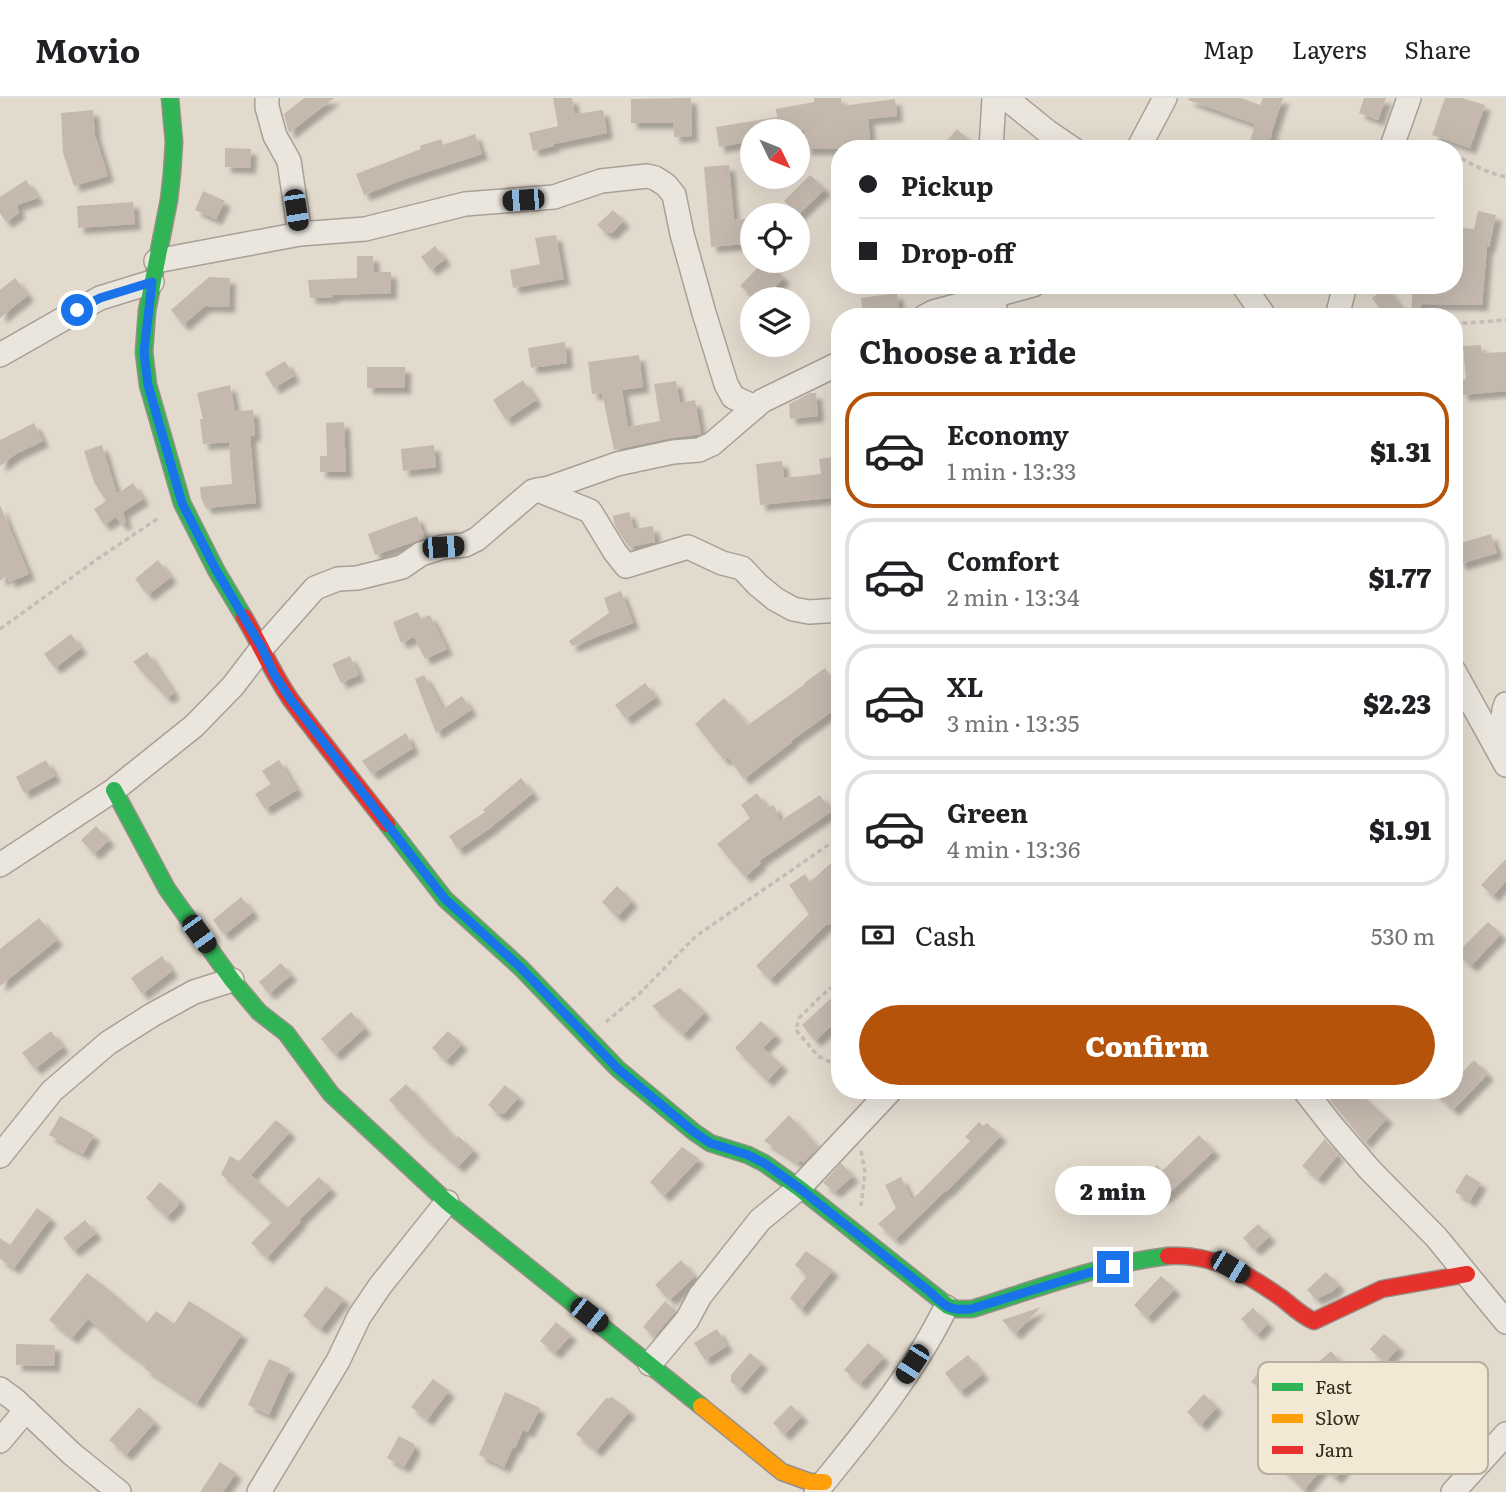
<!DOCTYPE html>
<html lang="en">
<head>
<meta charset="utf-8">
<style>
  :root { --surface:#fff; --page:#f6f6f6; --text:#202124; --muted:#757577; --line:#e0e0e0; --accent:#b45309 }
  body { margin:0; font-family:Literata,serif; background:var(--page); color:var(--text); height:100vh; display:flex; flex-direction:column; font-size:26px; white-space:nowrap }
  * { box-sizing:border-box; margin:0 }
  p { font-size:23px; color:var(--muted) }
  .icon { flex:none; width:38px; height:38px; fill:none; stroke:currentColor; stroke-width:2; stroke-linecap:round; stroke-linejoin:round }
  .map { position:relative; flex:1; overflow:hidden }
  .side { position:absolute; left:831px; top:210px; width:632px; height:791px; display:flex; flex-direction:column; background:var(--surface); border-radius:28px; box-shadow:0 7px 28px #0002 }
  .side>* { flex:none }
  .hud { position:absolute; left:831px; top:42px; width:632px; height:154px; border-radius:28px; box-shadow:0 7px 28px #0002; display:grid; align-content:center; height:154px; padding:0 28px; background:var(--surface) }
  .needle { width:46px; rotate:133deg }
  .controls { position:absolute; left:740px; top:21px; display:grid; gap:14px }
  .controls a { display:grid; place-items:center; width:70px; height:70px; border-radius:50%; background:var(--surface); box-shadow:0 7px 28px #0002; font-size:35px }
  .end { position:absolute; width:32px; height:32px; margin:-16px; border:9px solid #1a73e8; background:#fff; box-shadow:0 0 0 4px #fff }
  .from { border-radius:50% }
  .bubble { position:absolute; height:49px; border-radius:24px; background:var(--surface); box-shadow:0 7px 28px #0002; font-size:23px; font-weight:800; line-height:49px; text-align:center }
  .car { position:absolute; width:21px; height:42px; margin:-21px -10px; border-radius:9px; box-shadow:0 0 5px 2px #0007; background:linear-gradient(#222 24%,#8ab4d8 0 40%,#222 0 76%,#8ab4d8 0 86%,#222 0) }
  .hud b { display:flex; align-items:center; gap:24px; height:66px; font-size:26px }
  .hud b+b { border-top:2px solid var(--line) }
  .hud i { width:18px; height:18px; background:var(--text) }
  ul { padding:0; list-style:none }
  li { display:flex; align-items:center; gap:21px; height:116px; margin:0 14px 10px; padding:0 14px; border:4px solid var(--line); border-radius:28px }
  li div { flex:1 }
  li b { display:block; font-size:26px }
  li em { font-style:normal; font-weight:800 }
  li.selected { border-color:var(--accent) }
  li>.icon { width:63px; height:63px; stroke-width:1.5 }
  h2 { padding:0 28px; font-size:32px; line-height:84px }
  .pay { display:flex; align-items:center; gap:18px; height:77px; padding:0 28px; font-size:26px }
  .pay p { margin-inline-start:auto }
  .cta { display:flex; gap:14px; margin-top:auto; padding:14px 28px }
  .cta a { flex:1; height:80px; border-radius:42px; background:var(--accent); color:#fff; font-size:28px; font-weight:800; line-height:80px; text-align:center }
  header { display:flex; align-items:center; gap:42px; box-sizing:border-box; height:98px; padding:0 35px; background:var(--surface); border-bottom:2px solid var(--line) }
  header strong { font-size:33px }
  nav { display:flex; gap:38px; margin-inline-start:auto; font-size:24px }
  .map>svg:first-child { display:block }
</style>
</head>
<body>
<header>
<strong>Movio</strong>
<nav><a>Map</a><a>Layers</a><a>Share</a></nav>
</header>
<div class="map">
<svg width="1506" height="1394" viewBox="0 0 1506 1394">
  <defs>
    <filter id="shadow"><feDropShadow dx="6" dy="6" stdDeviation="2" flood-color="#0004"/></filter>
  </defs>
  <rect width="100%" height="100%" fill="#e2dacd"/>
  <g fill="#c5b9ae" filter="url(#shadow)">
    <polygon points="304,0 334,0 289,35 284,16"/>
    <polygon points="553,0 572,0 575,16 603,12 607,35 554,46 554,48 533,53 529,35 558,28"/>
    <polygon points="691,0 692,38 674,39 673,25 631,25 631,1"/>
    <polygon points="814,0 841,0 842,8 895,1 897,18 868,21 871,51 805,51 804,33 752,33 752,43 719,49 716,29 777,19 776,11 814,4"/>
    <polygon points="1189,0 1241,0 1260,7 1263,0 1283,0 1271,36 1272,36 1268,51 1248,51 1255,26 1188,2"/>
    <polygon points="1364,0 1386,0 1378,22 1359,15"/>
    <polygon points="1445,0 1462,0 1485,7 1470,50 1432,37"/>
    <polygon points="93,12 95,37 108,78 74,88 63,55 61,15"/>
    <polygon points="957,31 969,42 961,51 939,51"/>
    <polygon points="475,36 482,56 405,81 364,97 356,76 421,51 420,48 441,41 443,47"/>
    <polygon points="225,50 251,51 250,70 225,69"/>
    <polygon points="729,67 734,122 752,120 752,145 711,149 704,69"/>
    <polygon points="810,77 825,91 798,117 784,103"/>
    <polygon points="26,82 38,100 17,107 19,115 6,124 0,115 0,99"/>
    <polygon points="203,93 225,103 216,121 195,112"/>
    <polygon points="133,104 135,126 78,130 77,108"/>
    <polygon points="613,112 624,123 612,135 606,135 597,127"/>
    <polygon points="1478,113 1496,117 1489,149 1487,149 1482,207 1423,206 1411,216 1413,187 1454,187 1454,129 1474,131"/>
    <polygon points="556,137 564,181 513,190 510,172 540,166 535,140"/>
    <polygon points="435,148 445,161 431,172 421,159"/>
    <polygon points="357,158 373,158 374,174 391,174 391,195 333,197 333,199 310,200 308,182 357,180"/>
    <polygon points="764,163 766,163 784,180 763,201 755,201 740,188"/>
    <polygon points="209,179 230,180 229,209 205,208 183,227 171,212"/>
    <polygon points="15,180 28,197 0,220 0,192"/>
    <polygon points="1386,189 1408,219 1386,219 1372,200"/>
    <polygon points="897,195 900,216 881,219 863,219 861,200"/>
    <polygon points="565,244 567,265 531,270 528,250"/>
    <polygon points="1481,247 1481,255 1506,254 1506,293 1462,297 1461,282 1466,281 1463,248"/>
    <polygon points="639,257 643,289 622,292 628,329 660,323 654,286 676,283 680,305 695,302 701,336 670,340 614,352 602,295 592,296 588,264"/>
    <polygon points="285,263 294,278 274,290 265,275"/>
    <rect x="367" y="269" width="38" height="21"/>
    <polygon points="523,282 536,302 506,322 493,302"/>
    <polygon points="230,287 235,313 253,312 255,337 250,338 256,405 206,410 201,400 200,389 232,386 229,344 203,346 200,321 203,321 197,295"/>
    <polygon points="810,295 816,295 818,318 790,321 789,306"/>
    <polygon points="344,324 346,374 320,374 320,358 327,358 326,325"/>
    <polygon points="34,325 43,343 16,356 0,368 0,342"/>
    <polygon points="102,347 117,396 133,385 143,401 123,414 126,425 122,427 116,419 104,427 94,411 106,403 94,384 84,353"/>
    <polygon points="434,347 436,369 403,373 401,351"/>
    <polygon points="840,358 840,399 760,407 756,366 782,363 784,380 821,376 819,361"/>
    <polygon points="0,407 29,476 9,484 7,477 0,483"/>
    <polygon points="629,414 634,431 653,428 655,444 629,449 615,428 613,418"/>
    <polygon points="417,418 425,440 375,457 368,436"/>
    <polygon points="1491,436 1497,455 1460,466 1454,447"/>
    <polygon points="158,462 171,479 148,497 135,481"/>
    <polygon points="621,493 633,525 572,548 569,543 609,515 604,500"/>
    <polygon points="418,514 421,521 430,517 447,551 425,561 414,539 401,545 393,524"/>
    <polygon points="71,536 81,550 55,570 44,556"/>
    <polygon points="147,554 174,595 167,600 133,564"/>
    <polygon points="350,558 359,577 341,585 332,566"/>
    <polygon points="825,570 840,591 840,608 791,643 792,644 744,681 728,659 724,662 695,626 724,600 748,627 805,586 804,585"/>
    <polygon points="424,577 443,611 462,598 471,612 436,635 415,581"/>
    <polygon points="645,585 656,599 626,621 615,607"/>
    <polygon points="406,635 413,650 372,676 362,663"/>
    <polygon points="46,662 55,678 24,695 16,679"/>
    <polygon points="279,662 297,692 265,711 255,696 271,686 262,673"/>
    <polygon points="521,680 533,695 489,731 458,752 449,738 485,714 483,712"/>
    <polygon points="757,695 767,710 774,707 780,723 820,697 831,714 759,763 761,765 745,779 717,746 750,720 741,707"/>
    <polygon points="96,728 109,742 94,756 81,742"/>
    <polygon points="840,757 840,816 829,827 827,826 770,882 756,868 809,816 789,787 805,776 810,784"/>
    <polygon points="1506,761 1506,783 1493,798 1481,787"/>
    <polygon points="617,788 632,803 617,819 602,804"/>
    <polygon points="241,799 253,814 224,837 213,822"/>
    <polygon points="39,820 57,842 0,888 0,851"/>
    <polygon points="1488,824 1501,836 1471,868 1457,855"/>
    <polygon points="162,858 172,873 142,896 131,880"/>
    <polygon points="281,865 291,877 269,896 259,884"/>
    <polygon points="680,890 705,914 683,937 652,908"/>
    <polygon points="840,892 840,920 815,943 802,927"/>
    <polygon points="351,914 365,930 335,957 321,941"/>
    <polygon points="761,923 776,937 763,950 782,967 767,983 735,950"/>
    <polygon points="51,933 63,949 35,971 22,955"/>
    <polygon points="448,933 462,946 446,963 432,950"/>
    <polygon points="1474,962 1488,976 1453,1012 1432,992 1454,992 1454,983"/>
    <polygon points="406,986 456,1041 458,1038 474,1052 458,1069 423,1038 389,1002"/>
    <polygon points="505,987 519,999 504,1016 498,1016 488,1007"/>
    <polygon points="1322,992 1356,992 1387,1020 1365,1045"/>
    <polygon points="789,1017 819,1049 803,1065 801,1062 798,1065 764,1043"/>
    <polygon points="60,1018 94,1037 83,1056 49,1037"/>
    <polygon points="276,1022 290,1034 251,1077 287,1110 319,1079 331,1091 299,1122 301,1123 267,1160 251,1145 272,1124 221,1076 230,1058 239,1063"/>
    <polygon points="979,1024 983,1028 987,1025 1001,1038 946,1094 945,1093 895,1142 878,1126 896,1110 885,1087 901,1079 912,1102 970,1043 965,1039"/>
    <polygon points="1199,1037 1214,1053 1163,1101 1143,1081 1157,1067 1162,1073"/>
    <polygon points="1325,1041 1338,1057 1318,1081 1302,1068"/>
    <polygon points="682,1049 699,1061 664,1098 650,1084"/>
    <polygon points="841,1065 853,1078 835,1094 823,1085"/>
    <polygon points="1466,1076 1481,1085 1470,1103 1455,1094"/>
    <polygon points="160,1084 179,1101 178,1108 167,1119 146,1100"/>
    <polygon points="37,1110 51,1120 14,1170 0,1161 0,1140 10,1147"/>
    <polygon points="85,1122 96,1135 74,1153 63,1140"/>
    <polygon points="1258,1126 1270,1138 1255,1152 1243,1140"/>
    <polygon points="806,1153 833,1172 801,1212 790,1200 807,1178 795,1167"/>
    <polygon points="681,1162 695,1178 670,1202 655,1187"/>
    <polygon points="1326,1174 1339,1187 1333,1193 1316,1201 1307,1192"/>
    <polygon points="87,1175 113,1195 147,1225 156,1213 174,1226 189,1203 242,1236 197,1305 144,1270 146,1267 118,1247 88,1221 72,1240 49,1222"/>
    <polygon points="1161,1178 1175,1191 1147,1220 1134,1207"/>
    <polygon points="326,1188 344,1201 321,1231 303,1218"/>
    <polygon points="665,1203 676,1213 654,1239 643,1229"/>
    <polygon points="1041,1209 1015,1236 1002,1222"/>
    <polygon points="1253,1210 1268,1225 1257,1237 1241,1221"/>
    <polygon points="556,1224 571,1237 555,1255 540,1243"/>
    <polygon points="717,1231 727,1248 705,1262 694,1245"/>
    <polygon points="1384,1236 1399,1249 1385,1265 1370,1251"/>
    <polygon points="868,1245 884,1259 860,1286 844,1272"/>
    <polygon points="16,1246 55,1247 54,1268 16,1267"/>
    <polygon points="1331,1253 1354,1278 1324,1303 1334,1310 1315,1338 1348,1365 1336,1380 1323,1369 1304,1392 1270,1359 1305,1322 1303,1321 1290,1332 1286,1328 1295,1315 1251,1284 1262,1270 1306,1300 1324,1275 1316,1266"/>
    <polygon points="750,1255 762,1265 740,1291 731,1284 731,1277"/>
    <polygon points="968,1257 983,1276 960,1294 945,1275"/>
    <polygon points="269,1261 290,1270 269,1317 248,1307"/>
    <polygon points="433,1281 449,1293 427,1322 411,1309"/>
    <polygon points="505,1294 540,1310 528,1334 523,1332 515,1350 513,1349 504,1369 479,1357"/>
    <polygon points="1204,1296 1217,1309 1201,1327 1187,1314"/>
    <polygon points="607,1299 608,1301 612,1299 630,1313 596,1353 576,1336"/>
    <polygon points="791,1307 802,1318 784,1337 773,1325"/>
    <polygon points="139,1309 155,1324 126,1357 109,1342"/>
    <polygon points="399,1338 414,1346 414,1352 404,1369 387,1360"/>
    <polygon points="220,1364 236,1375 223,1394 200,1394"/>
  </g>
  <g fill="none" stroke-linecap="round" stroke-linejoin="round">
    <g stroke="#a7a097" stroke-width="26">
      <g id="street">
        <polyline points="267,0 267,9 275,38 289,63 300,136"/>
        <polyline points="1006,0 1048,34 1073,51"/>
        <polyline points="991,51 994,0"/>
        <polyline points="1138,51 1165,0"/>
        <polyline points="1391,51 1409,0"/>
        <polyline points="156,163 300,136 365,131 465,106 554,99 601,83 647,78 655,80 666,87 674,97 682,136 704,215 726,286 733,299 755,309"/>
        <polyline points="994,187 995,219"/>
        <polyline points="1243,187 1265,219"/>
        <polyline points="924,219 933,214 1033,187"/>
        <polyline points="1337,219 1345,187"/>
        <polyline points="0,257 100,200 152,184"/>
        <polyline points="538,392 590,413 615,454 626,468 688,449 722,465 742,470 758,487 775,501 793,511 809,514 840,512"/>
        <polyline points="1454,573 1506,667"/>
        <polyline points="1498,652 1504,612 1506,606"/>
        <polyline points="0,767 114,692 194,628 233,588 262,550 315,490 338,481 357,480 402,469 421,456 443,449 465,447 477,441 533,393 549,390 617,366 673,354 699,352 712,346 762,303 840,265"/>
        <polyline points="1304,992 1333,1029 1370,1072 1436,1139 1506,1224"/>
        <polyline points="0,1058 52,993 108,945 152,917 194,894 232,882"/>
        <polyline points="650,1266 687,1222 700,1198 760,1122 799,1090 891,992"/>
        <polyline points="0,1291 15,1302 72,1356 119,1394"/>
        <polyline points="0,1343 26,1312"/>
        <polyline points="259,1394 338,1263 359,1219 380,1188 447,1104"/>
        <path d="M816 1394C863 1336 913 1277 946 1209"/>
        <polyline points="1453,1394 1506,1336"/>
      </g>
    </g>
    <g stroke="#978f86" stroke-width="19">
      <g id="fast">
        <polyline points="170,0 174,44 172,75 169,102 147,213 144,254 148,287 182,405 216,472 244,519"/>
        <polyline points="114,692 167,791 232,882 259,914 286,935 331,996 447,1104 701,1308"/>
        <path d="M387 726 445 801 521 870 618 971 694 1034 710 1045 748 1057 764 1065 799 1090 948 1208 957 1211H972C1036 1191 1101 1166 1168 1158"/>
      </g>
    </g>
    <g stroke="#978f86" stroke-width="19">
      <polyline id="slow" points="701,1308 782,1374 810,1384 824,1384"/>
    </g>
    <g stroke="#978f86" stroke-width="19">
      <g id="jam">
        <path d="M244 519C260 546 273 576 291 602 322 644 355 685 387 726"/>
        <path d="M1168 1158C1212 1155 1248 1176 1283 1201 1293 1209 1302 1218 1314 1223L1382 1191 1467 1176"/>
      </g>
    </g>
    <g stroke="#c3bdb5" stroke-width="3.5" stroke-dasharray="5 3.5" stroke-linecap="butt">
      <polyline points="1414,44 1436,51"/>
      <path d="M1454 56C1471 66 1487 75 1506 79"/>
      <polyline points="1454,226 1506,222"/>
      <polyline points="0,531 96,462 160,419"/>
      <polyline points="840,883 821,898 799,920 796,932 818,958 840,969"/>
      <polyline points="606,924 639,896 696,838 840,739"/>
      <polyline points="861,1053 865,1074 861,1108"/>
    </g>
    <use href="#street" stroke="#eae6de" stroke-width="23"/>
    <use href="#fast" stroke="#30b455" stroke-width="16"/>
    <use href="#slow" stroke="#ff9f0a" stroke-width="16"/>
    <use href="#jam" stroke="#e5322d" stroke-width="16"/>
  </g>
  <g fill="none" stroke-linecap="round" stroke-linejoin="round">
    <path stroke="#1a73e8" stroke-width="9" d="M77 212 100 200 152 184 144 254 148 287 182 405 216 472 262 550 274 576 291 602 445 801 521 870 618 971 694 1034 710 1045 748 1057 764 1065 799 1090 929 1193C945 1208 948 1213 971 1211L1088 1175 1113 1169"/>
  </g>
  <rect x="1258" y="1264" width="230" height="112" rx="10" fill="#f2e8d4" stroke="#b9af9e" stroke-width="2"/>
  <rect x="1272" y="1285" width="31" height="8" fill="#30b455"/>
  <rect x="1272" y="1316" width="31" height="9" fill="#ff9f0a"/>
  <rect x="1272" y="1348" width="31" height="8" fill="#e5322d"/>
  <g font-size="19" fill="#35291f">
    <text x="1315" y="1296">Fast</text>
    <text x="1315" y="1327">Slow</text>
    <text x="1315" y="1359">Jam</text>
  </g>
</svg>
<div class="controls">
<a><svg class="needle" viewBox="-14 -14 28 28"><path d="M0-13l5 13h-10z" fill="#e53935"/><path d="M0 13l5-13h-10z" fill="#757577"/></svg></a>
<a><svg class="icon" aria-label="locate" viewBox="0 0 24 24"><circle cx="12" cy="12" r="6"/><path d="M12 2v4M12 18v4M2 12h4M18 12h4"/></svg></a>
<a><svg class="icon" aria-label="layers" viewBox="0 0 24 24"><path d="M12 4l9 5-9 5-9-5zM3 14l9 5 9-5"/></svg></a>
</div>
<i class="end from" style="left:77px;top:212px"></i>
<i class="end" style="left:1113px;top:1169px"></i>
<div class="bubble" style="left:1055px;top:1068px;width:116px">2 min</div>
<i class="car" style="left:523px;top:102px;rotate:266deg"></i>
<i class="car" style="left:296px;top:112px;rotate:171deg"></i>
<i class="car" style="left:443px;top:449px;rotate:86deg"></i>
<i class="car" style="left:199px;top:836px;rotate:144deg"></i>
<i class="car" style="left:1230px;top:1169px;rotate:121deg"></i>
<i class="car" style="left:589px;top:1217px;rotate:128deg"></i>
<i class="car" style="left:912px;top:1266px;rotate:213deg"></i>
<div class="hud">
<b><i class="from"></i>Pickup</b>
<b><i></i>Drop-off</b>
</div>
<section class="side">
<h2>Choose a ride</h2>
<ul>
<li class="selected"><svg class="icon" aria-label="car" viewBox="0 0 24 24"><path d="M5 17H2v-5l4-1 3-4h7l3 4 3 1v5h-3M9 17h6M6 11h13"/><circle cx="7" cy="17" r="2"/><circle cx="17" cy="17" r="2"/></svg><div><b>Economy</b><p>1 min · 13:33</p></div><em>$1.31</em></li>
<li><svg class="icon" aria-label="car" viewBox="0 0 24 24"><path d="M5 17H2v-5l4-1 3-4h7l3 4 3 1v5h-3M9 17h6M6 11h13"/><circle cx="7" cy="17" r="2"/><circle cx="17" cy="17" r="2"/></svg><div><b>Comfort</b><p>2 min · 13:34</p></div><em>$1.77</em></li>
<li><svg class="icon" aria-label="car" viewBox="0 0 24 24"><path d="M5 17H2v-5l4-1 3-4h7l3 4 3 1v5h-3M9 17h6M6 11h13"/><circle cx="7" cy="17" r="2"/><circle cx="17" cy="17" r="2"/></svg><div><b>XL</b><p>3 min · 13:35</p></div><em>$2.23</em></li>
<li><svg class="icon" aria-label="car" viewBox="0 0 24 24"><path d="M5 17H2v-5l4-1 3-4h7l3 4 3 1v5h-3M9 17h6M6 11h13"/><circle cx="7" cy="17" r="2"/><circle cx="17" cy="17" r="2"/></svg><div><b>Green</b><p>4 min · 13:36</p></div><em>$1.91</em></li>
</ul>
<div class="pay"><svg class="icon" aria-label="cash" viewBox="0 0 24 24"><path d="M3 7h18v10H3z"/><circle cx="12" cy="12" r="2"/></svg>Cash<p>530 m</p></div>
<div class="cta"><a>Confirm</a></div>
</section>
</div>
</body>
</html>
